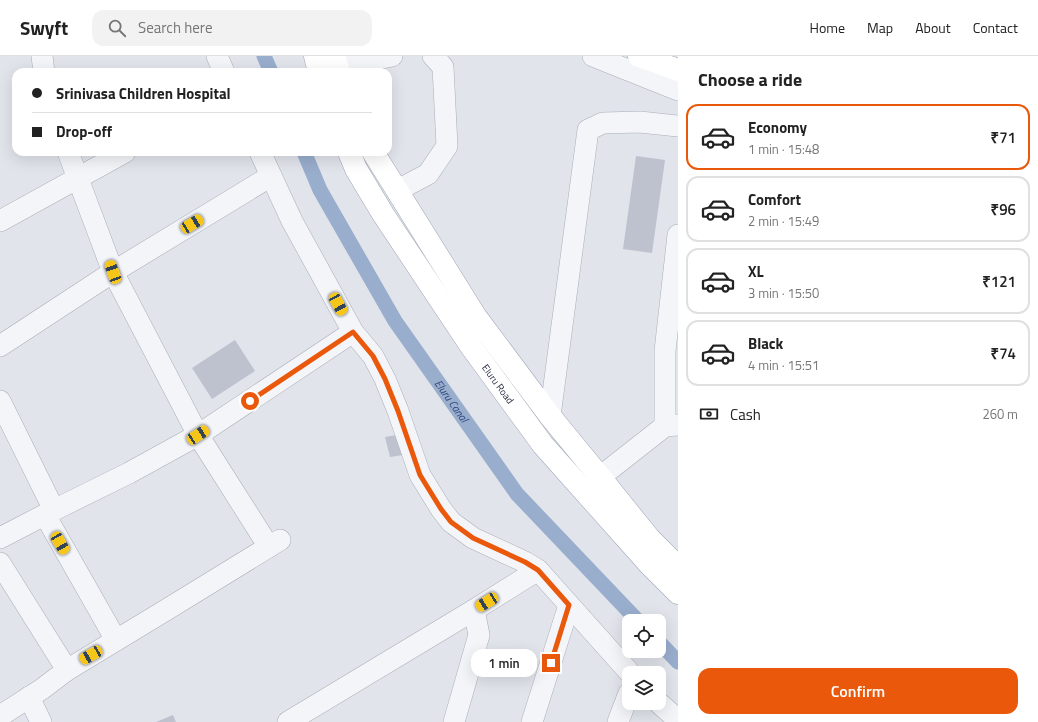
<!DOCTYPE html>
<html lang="en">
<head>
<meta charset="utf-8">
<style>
  :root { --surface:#fff; --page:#f2f2f2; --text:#222; --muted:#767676; --line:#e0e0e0; --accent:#ea580c }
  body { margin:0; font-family:"Titillium Web",sans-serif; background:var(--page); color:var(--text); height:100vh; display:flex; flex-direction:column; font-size:15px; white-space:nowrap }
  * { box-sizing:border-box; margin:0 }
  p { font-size:13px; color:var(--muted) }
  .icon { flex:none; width:22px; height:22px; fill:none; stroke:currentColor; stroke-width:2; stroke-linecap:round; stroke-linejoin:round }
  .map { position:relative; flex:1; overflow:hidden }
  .sheet { display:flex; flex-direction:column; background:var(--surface); width:360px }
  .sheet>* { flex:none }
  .guide { position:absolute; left:12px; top:12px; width:380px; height:88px; border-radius:12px; box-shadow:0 4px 16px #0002; display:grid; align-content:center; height:88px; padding:0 20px; background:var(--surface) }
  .buttons { position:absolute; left:622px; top:558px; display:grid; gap:8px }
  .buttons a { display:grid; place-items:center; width:44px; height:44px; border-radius:8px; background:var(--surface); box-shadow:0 4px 16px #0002; font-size:20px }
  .end { position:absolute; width:18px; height:18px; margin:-9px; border:5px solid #ea580c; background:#fff; box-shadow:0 0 0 2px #fff }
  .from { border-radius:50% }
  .bubble { position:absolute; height:28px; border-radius:12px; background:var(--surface); box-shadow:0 4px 16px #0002; font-size:13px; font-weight:600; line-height:28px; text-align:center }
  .car { position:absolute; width:12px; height:24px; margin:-12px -6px; border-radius:5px; box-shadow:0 0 3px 1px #0007; background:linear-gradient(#f5c518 24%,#345 0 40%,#f5c518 0 76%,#345 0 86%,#f5c518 0) }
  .guide b { display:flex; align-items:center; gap:14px; height:38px; font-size:15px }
  .guide b+b { border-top:1px solid var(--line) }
  .guide i { width:10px; height:10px; background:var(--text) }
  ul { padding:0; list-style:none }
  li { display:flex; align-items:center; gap:12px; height:66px; margin:0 8px 6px; padding:0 12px; border:2px solid var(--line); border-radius:12px }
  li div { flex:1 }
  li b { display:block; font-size:15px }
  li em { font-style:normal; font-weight:600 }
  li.active { border-color:var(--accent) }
  li>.icon { width:36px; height:36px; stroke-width:1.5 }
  h2 { padding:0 20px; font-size:18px; line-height:48px }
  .pay { display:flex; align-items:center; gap:10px; height:44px; padding:0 20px; font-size:15px }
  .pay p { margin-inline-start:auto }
  .button { display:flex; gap:8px; margin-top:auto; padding:8px 20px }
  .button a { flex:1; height:46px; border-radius:12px; background:var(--accent); color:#fff; font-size:16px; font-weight:600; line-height:46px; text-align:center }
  header { display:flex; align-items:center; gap:24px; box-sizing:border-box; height:56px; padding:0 20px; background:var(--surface); border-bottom:1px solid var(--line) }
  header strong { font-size:19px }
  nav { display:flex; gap:22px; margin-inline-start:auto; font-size:14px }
  .search { width:280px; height:36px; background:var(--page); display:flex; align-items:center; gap:10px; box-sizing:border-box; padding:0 14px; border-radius:12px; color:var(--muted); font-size:15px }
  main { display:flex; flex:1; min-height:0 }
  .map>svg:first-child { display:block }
</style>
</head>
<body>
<header>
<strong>Swyft</strong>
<div class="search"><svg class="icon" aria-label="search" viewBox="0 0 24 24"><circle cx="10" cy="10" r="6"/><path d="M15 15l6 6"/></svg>Search here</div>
<nav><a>Home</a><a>Map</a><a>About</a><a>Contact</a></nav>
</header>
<main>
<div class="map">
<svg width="678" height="666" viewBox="0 0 678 666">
  <rect width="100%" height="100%" fill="#e1e4eb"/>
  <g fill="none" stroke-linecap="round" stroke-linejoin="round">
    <g stroke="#99adcd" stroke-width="15">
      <polyline points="264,0 271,16"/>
      <path id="s1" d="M304 96 320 134 395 265 517 438 638 565"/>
      <polyline points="659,586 678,606"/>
    </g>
  </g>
  <g fill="#bdc2ce">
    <polygon points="636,100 665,104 652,197 623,193"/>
    <polygon points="235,284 255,315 212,343 192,312"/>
    <polygon points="397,379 403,399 390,401 385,381"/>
    <polygon points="173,659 176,666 156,666"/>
  </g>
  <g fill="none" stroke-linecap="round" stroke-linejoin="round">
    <g stroke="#aaaeb9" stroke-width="22">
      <g id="minor">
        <polyline points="42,0 44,16"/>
        <polyline points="217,0 224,16"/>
        <polyline points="593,0 678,34"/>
        <polyline points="337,11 392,0"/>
        <polyline points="68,96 113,216 198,379 269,491"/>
        <polyline points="260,96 292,165 353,276 373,300 385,323 398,355 420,419 441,453 451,466 473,482 525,506 538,514 630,617"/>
        <polyline points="398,134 428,118 447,90 443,11 433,0"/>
        <polyline points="0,165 125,96"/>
        <polyline points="0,290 113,216 271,120"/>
        <polyline points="0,345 54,454 129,417 198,379 353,276"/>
        <polyline points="550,360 588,74 603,67 640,66 678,70"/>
        <polyline points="665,370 665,295 678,179"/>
        <polyline points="600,421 665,370 678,369"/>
        <polyline points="45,459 116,584"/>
        <polyline points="0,482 54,454"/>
        <polyline points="0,507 67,614"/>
        <polyline points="29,641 41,666"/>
        <polyline points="659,647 678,664"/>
        <polyline points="0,660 42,633 67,614 166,554 280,484"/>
        <polyline points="288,666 474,554 538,514"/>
        <polyline points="454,666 479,579 474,554"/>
        <polyline points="532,666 569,549"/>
        <polyline points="618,666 629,637"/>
      </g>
    </g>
    <g stroke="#9fa6b7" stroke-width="23">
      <g id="major">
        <polyline points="315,0 319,16"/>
        <polyline points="334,0 339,16"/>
        <polyline points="639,0 678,14"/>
        <path id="s2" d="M349 96 356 113 383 158 470 289 543 389 650 509 678 537"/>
        <polyline points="373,96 476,261 550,360 600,421 649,482 678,511"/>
      </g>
    </g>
    <use href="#minor" stroke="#f4f5f8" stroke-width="21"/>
    <use href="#major" stroke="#fff" stroke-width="22"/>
  </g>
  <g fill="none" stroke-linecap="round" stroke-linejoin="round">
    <polyline stroke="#ea580c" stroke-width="5" points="250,345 353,276 373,300 385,323 398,355 420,419 441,453 451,466 473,482 525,506 538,514 569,549 551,607"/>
  </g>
  <g text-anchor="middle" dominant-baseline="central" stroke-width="3.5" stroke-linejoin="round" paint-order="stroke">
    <g font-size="10" fill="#282f44" stroke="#f1f3f8">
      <text stroke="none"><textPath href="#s2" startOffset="276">Eluru Road</textPath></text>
    </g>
    <g font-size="11" font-style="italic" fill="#2e487b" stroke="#f1f3f8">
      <text stroke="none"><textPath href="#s1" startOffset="290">Eluru Canal</textPath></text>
    </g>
  </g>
</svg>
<div class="buttons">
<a><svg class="icon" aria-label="locate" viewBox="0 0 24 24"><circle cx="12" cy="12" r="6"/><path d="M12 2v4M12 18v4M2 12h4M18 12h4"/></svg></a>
<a><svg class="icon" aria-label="layers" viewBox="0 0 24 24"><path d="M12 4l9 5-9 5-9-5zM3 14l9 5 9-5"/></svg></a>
</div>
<i class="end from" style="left:250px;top:345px"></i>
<i class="end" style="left:551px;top:607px"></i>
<div class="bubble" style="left:471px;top:593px;width:66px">1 min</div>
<i class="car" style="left:192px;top:168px;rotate:59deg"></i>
<i class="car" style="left:113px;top:216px;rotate:340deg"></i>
<i class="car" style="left:338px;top:248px;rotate:151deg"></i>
<i class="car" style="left:198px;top:379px;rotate:57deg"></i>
<i class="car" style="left:60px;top:487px;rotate:150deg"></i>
<i class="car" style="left:487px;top:546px;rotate:238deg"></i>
<i class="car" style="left:91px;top:599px;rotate:240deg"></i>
<div class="guide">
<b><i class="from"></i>Srinivasa Children Hospital</b>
<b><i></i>Drop-off</b>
</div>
</div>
<section class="sheet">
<h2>Choose a ride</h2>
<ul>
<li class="active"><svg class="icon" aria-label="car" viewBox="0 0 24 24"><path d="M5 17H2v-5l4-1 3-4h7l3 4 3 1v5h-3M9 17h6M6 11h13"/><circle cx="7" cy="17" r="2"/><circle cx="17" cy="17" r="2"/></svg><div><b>Economy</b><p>1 min · 15:48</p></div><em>₹71</em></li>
<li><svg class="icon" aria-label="car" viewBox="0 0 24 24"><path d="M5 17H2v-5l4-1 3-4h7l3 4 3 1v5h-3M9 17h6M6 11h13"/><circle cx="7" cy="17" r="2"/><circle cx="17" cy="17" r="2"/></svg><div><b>Comfort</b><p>2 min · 15:49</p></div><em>₹96</em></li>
<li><svg class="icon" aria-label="car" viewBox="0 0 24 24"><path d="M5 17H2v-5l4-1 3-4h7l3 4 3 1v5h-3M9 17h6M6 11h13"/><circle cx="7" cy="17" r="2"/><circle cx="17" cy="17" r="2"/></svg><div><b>XL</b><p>3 min · 15:50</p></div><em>₹121</em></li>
<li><svg class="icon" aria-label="car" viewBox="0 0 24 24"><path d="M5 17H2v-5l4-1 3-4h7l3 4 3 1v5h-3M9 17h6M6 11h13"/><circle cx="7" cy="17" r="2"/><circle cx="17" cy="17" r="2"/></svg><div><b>Black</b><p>4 min · 15:51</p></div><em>₹74</em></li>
</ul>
<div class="pay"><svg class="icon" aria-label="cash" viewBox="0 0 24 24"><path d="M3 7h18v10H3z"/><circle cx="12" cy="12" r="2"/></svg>Cash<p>260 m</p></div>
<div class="button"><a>Confirm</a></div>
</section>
</main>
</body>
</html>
